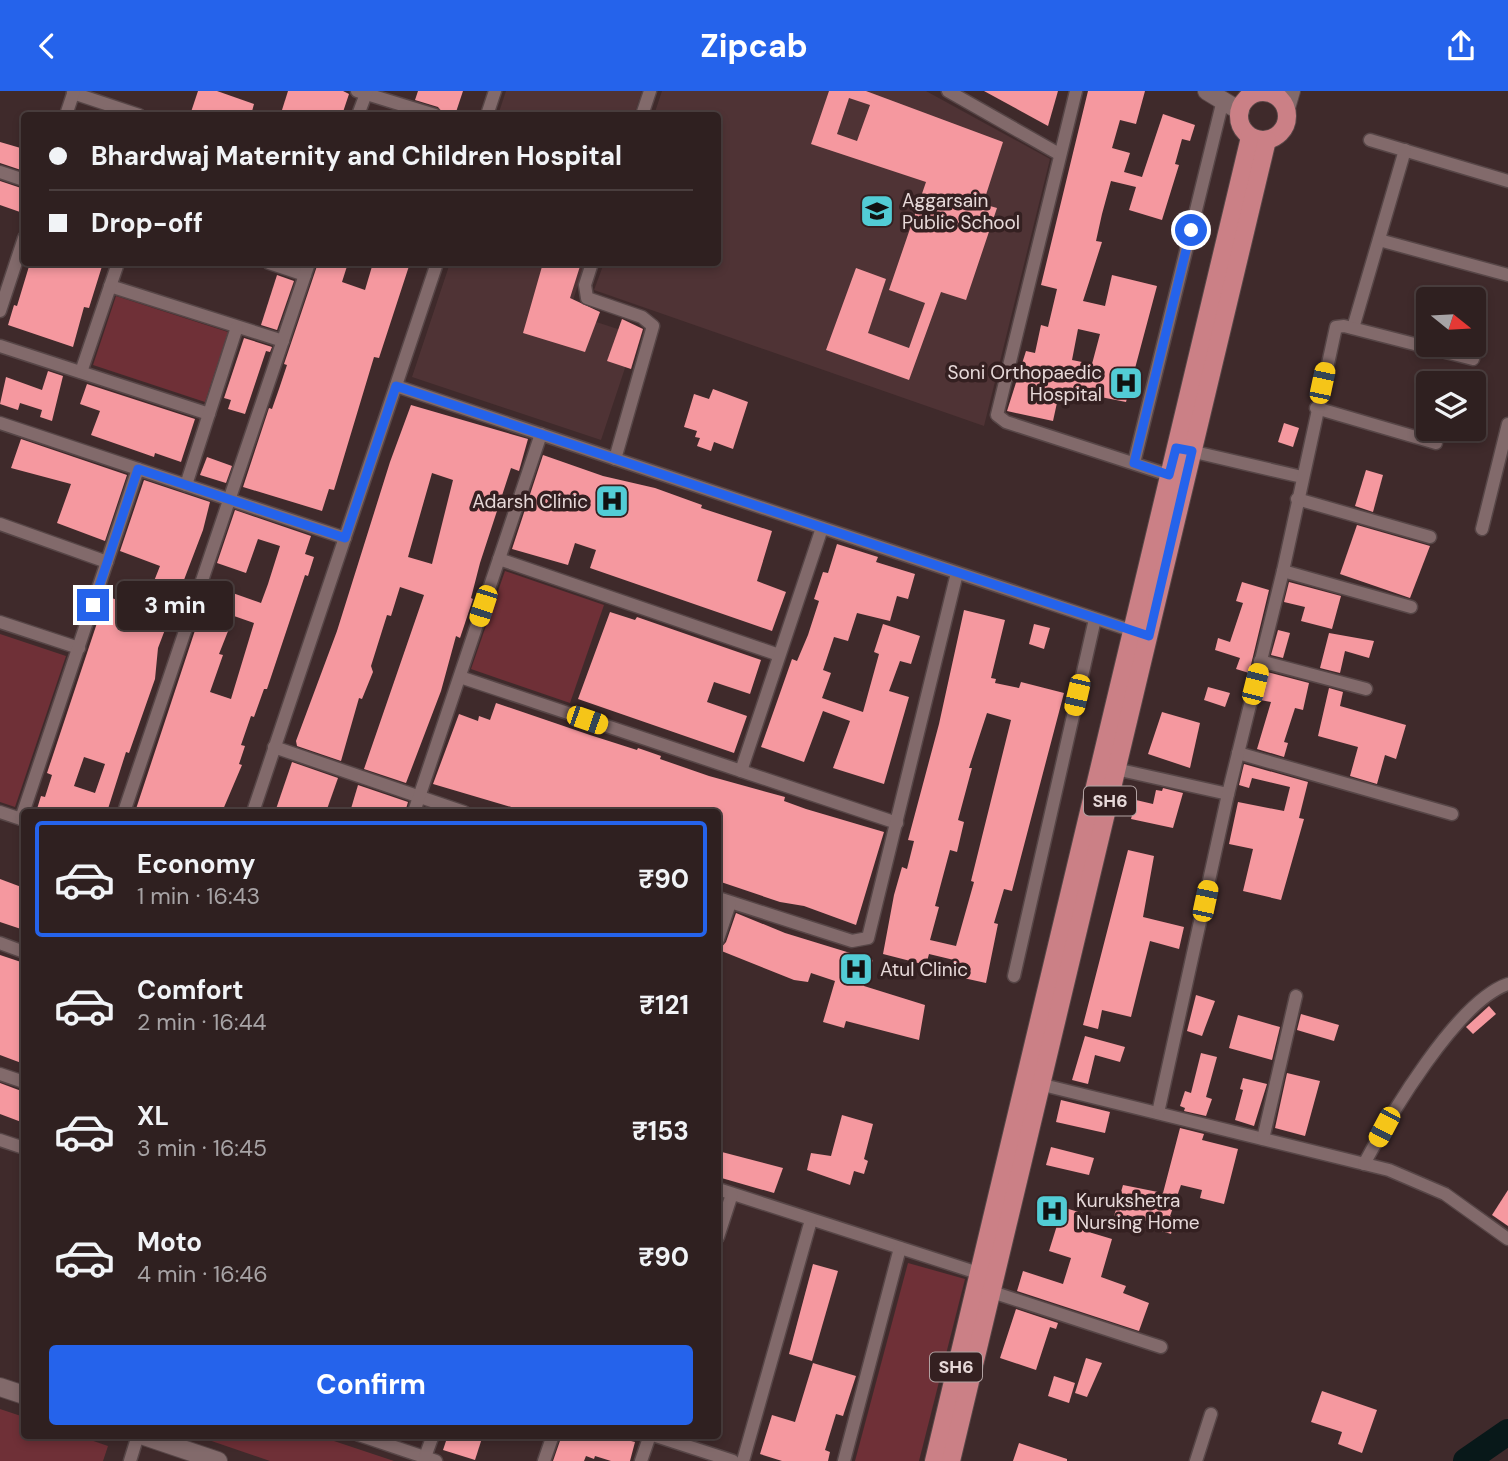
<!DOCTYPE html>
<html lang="en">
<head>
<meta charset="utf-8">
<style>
  :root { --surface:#2f2020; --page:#372829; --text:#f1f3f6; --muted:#a7a3a5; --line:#4a3e3e; --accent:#2563eb }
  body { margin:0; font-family:"DM Sans",sans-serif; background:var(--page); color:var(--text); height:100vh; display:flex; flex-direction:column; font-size:26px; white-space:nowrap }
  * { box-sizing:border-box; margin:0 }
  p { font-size:23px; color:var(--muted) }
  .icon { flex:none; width:38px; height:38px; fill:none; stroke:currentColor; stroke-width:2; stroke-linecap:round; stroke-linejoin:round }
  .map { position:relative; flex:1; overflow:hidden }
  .side { position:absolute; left:21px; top:718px; width:700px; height:630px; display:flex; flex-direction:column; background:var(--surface); border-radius:7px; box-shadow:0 4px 10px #0003,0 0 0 2px var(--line) }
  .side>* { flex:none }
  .hud { position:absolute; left:21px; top:21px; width:700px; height:154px; border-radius:7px; box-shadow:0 4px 10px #0003,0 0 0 2px var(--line); display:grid; align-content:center; height:154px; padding:0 28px; background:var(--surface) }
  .needle { width:46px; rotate:108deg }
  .tools { position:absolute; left:1416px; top:196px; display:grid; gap:14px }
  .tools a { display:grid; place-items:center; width:70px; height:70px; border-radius:7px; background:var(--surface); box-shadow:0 4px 10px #0003,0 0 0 2px var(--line); font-size:35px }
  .end { position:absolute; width:32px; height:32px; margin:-16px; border:9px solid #2563eb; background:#fff; box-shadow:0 0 0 4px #fff }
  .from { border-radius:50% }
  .bubble { position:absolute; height:49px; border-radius:7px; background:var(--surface); box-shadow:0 4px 10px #0003,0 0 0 2px var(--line); font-size:23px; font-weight:700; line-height:49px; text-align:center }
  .car { position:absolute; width:21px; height:42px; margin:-21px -10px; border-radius:9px; box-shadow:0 0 5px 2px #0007; background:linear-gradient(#f5c518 24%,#345 0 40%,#f5c518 0 76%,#345 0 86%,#f5c518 0) }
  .hud b { display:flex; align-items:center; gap:24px; height:66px; font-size:26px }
  .hud b+b { border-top:2px solid var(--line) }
  .hud i { width:18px; height:18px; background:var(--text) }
  ul { padding:12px 0 0; list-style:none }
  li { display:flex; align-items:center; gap:21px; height:116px; margin:0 14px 10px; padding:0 14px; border:4px solid transparent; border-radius:7px }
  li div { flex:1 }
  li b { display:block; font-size:26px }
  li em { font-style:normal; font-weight:700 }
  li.on { border-color:var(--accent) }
  li>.icon { width:63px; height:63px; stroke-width:1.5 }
  .cta { display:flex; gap:14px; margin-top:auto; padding:14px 28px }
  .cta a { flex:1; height:80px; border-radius:7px; background:var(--accent); color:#fff; font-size:28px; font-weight:700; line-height:80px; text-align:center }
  header { display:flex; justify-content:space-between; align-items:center; height:91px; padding:0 28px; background:var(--accent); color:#fff; font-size:32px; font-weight:700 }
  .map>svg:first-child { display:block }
</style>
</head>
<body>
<header><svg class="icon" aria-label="back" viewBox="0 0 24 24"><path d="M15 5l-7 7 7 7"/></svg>Zipcab<svg class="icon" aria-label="share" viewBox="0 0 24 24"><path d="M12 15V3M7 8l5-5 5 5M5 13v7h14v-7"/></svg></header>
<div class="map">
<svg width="1508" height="1370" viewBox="0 0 1508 1370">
  <rect width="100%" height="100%" fill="#3f2a2b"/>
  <g fill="#4f3335">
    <polygon points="506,0 642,0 634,24 498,24"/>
    <polygon points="662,0 926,0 1050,68 984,335 594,199 604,172 718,172 718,24 654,24"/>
    <polygon points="450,172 585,172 569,222 636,244 601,349 412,286"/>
  </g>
  <g fill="#6f3037">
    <polygon points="116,205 228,241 205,311 93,274"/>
    <polygon points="505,480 604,514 570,612 471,578"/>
    <polygon points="0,543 66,565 15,716 0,711"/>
    <polygon points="908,1172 965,1188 919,1370 855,1370"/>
    <polygon points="0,1318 24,1326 24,1344 76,1344 108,1355 103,1370 0,1370"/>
    <polygon points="194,1344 316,1344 394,1370 270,1370"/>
  </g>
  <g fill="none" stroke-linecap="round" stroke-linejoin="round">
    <polyline stroke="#081819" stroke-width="26" points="1466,1370 1508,1341"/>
  </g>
  <g fill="#f5989f" fill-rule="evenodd">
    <polygon points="198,0 217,0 254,13 251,24 190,24"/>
    <polygon points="288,0 343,0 349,3 342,24 300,24 282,19"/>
    <polygon points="418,0 463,0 455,24 444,24 438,16 415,9"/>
    <path d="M829 0H866L1003 51 983 113 997 117 966 209 941 201 909 289 826 259 856 177 886 188 868 242 909 257 925 212 889 199 926 91 811 53ZM849 7 870 14 857 50 837 43Z"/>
    <polygon points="984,0 1058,0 1048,35"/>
    <path d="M1088 0H1145L1136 33 1120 29 1112 57 1130 62 1124 81 1142 86 1163 23 1195 34 1190 50 1182 48 1175 73 1179 74 1162 129 1129 119 1136 96 1111 90 1102 123 1096 150 1102 151 1083 210 1105 215 1112 184 1157 195 1126 311 1060 298 1053 330 1007 320 1026 260 1035 262 1041 234 1048 236 1057 198 1041 194ZM1078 238 1100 243 1092 273 1072 269Z"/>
    <polygon points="0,51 24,58 24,80 0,72"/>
    <polygon points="0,90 24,98 20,121 0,114"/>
    <polygon points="30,172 103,172 89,217 84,216 73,256 8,234 14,214 17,215"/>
    <polygon points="318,172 348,172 342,191 365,199 373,172 410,172 379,267 374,266 334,399 329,398 322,420 243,396 269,317 272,318 279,298 287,274 284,273"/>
    <polygon points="543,172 581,172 570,207 600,221 585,261 523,242"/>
    <polygon points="277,184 294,190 277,239 261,234"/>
    <polygon points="622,228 643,238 631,278 607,270"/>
    <polygon points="244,247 272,256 270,261 266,260 245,323 228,318 231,309 224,307"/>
    <polygon points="48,280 63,285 52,330 40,326 42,319 20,312 18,319 0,313 6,286 42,299"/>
    <polygon points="87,293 195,328 181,371 155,362 154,366 91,344 100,320 80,313"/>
    <polygon points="713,298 748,311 733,358 714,351 711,360 697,355 700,347 695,346 697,340 684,336 694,303 709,308"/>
    <path d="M411 314 528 348 519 380 511 377 480 472 471 507 473 508 460 547 456 545 441 600 406 692 364 678 424 504 400 496 391 525 387 524 371 575 373 581 362 608 359 607 341 670 297 655 296 650 337 540 390 371ZM432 382 453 389 432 473 408 466Z"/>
    <polygon points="1284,332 1299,337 1293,356 1278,351"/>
    <polygon points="21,348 127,384 105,450 57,432 71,393 11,377"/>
    <polygon points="543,364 603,385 655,397 702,414 701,417 772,440 757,490 786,501 772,540 590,477 596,459 575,452 568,474 512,458"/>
    <polygon points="207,366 232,375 226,392 200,384"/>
    <polygon points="1366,379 1383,384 1373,421 1355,415"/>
    <path d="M144 389 210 411 203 439 158 557 155 588 129 662 126 661 107 721H46L37 718 41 705 45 706 52 684 47 682 106 505 143 518 160 475 120 460ZM84 666 105 673 95 702 74 695Z"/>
    <path d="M235 419 311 445 305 463 314 466 308 485 305 484 267 598H264L254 626 251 625 241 654 245 655 239 673 242 674 222 721H187L176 717 175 721H135L210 494 261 512 268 493 280 455 258 448 246 482 217 472ZM234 525 254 532 231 608 210 601 223 564 219 563Z"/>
    <polygon points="1357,434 1430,455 1410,507 1340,483"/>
    <polygon points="837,453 878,466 876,471 915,483 908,508 897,505 890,530 857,522 848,550 834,546 823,579 831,582 822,607 863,621 879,563 874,561 883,533 920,545 911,573 900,570 889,600 909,606 884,693 833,677 850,630 823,620 804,671 761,656 792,568 797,570 808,544 819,510 814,508 823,481 828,482"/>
    <polygon points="1242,491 1269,499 1249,582 1236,578 1240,567 1215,559 1218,547 1230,551 1243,512 1236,510"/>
    <polygon points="1289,491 1341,505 1332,538 1301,530 1305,516 1284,511"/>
    <path d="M964 519 1005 529 991 587 996 588 995 592 1019 597 1021 591 1064 602 1012 800 1004 798 994 832 998 833 986 892 950 884 954 869 929 863 926 874 883 863 894 804 902 776 907 778 914 750 908 749 939 633ZM987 622 1011 629 971 790 974 791 956 855 930 849 939 816 935 815 950 759 957 761 964 731 958 729 972 677H969Z"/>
    <polygon points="610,521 635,529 637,526 761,569 750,603 714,591 707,611 747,625 734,662 578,608"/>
    <polygon points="1034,533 1050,537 1044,558 1029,553"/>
    <polygon points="1278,539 1290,542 1283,567 1271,564"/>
    <polygon points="1329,542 1374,550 1369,567 1345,560 1340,582 1320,577"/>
    <polygon points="1267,581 1309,592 1303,619 1295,617 1284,651 1288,652 1284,666 1257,658 1271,611 1260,609"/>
    <polygon points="1208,596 1230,602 1225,616 1204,609"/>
    <polygon points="1329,597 1343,601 1340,615 1406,634 1396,668 1385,664 1377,693 1350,685 1358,656 1318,645"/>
    <polygon points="496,612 590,644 637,659 638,657 661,665 660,668 709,685 785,706 784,710 806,718 884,741 856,834 804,815 780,811 718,790 718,721 528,721 433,693 459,623 478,630 479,625 490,629"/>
    <polygon points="1162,621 1200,632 1190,677 1148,663"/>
    <polygon points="292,671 338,687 326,721 275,721"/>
    <polygon points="1244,673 1308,691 1299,727 1304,728 1281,809 1243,800 1253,758 1229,753 1238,711 1284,720 1290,696 1252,687 1249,697 1239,694"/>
    <polygon points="358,694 408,711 405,721 350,721"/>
    <polygon points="1163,697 1183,702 1173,737 1131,728 1136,709 1153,713 1156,699 1162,700"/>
    <polygon points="1128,759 1154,765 1143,826 1184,836 1179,858 1150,850 1131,926 1102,919 1098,938 1083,934"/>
    <polygon points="0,788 24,797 24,839 0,831"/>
    <polygon points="736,822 785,842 873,869 864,895 925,914 919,949 846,930 844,937 823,931 835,890 811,882 808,891 794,889 719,859 726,851"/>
    <polygon points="0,864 24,872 24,973 0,964"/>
    <polygon points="1196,904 1215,910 1202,945 1187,940"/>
    <polygon points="1489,915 1496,923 1473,943 1466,936"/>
    <polygon points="1301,923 1339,934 1334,950 1297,939"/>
    <polygon points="1238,924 1280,936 1272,969 1229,957"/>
    <polygon points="1085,945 1125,956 1120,971 1095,964 1088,993 1072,989"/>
    <polygon points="1201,962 1217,966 1206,1006 1212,1008 1206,1025 1184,1020 1185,1017 1180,1015 1185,1000 1191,1002"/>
    <polygon points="1287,982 1320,990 1305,1045 1275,1037"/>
    <polygon points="1243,987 1267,993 1254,1035 1235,1029 1243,999 1240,998"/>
    <polygon points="0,992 24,1001 24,1032 0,1023"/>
    <polygon points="1061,1009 1110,1021 1105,1042 1056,1031"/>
    <polygon points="842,1024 873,1033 864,1068 868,1070 864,1083 854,1080 850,1094 807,1079 811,1062 831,1065"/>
    <polygon points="1180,1037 1204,1043 1202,1049 1238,1058 1224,1113 1200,1107 1202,1099 1181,1094 1170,1125 1176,1126 1171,1143 1155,1138 1156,1133 1127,1124 1124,1135 1112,1132 1123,1094 1163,1102"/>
    <polygon points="1051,1056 1094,1067 1089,1084 1046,1074"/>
    <polygon points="718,1060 783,1077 774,1102 718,1086"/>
    <polygon points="1508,1099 1508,1135 1492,1124"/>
    <polygon points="1042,1110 1082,1122 1078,1135 1082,1139 1112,1148 1101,1186 1126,1195 1123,1202 1149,1212 1139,1240 1017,1200 1023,1180 1063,1193 1071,1167 1049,1160 1059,1128 1038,1122"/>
    <polygon points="813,1173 838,1180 812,1270 789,1263"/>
    <polygon points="1016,1218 1058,1232 1056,1238 1050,1236 1036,1279 1000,1267"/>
    <polygon points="1086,1267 1102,1272 1087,1306 1075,1302"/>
    <polygon points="813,1272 856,1285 843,1325 836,1323 825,1359 830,1361 828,1370 782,1370 760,1363 772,1324 795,1331"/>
    <polygon points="1054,1285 1075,1292 1069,1312 1048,1305"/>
    <polygon points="1322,1300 1377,1319 1362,1362 1338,1353 1342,1341 1311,1331"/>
    <polygon points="448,1344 483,1344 475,1369 443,1359"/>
    <polygon points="562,1344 633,1344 631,1350 635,1351 630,1370 611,1370 595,1365 594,1368 586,1365 584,1370 553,1370"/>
    <polygon points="1019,1352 1067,1368 1067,1370 1013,1370"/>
  </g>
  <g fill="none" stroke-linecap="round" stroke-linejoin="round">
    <g stroke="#574647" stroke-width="15">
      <g id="street">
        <polyline points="357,0 435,24"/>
        <polyline points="948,0 1059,63"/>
        <polyline points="1076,0 997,324 1006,331 1169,384"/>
        <polyline points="73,2 139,24"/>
        <polyline points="66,24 74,0"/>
        <polyline points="358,24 367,0"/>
        <polyline points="487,24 495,0"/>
        <polyline points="642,24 650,0"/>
        <polyline points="1370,49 1508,90"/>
        <polyline points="0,81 24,89"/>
        <polyline points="1379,149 1508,184"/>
        <polyline points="269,172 305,184"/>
        <polyline points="592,172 585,194 587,207 642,226 653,235 615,368"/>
        <polyline points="110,195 283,250"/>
        <polyline points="0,220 24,147"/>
        <polyline points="1353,237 1405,59"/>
        <polyline points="0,255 209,323"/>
        <polyline points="81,281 118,172"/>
        <polyline points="396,295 1139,542"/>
        <polyline points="1316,317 1436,352"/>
        <polyline points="0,332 345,447"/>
        <polyline points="1186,359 1302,386"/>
        <polyline points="1134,372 1223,9"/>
        <polyline points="186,394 237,236"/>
        <polyline points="1297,408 1430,446"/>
        <polyline points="0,433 107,471"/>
        <polyline points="1482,438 1508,333"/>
        <polyline points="499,468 779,564"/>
        <polyline points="1283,480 1411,516"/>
        <polyline points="0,531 79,557"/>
        <polyline points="1260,570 1366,598"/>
        <polyline points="460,586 897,732"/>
        <polyline points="274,656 464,721"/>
        <polyline points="1238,662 1452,723"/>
        <polyline points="1111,677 1228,703 1283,480 1336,236 1344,235 1473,268"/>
        <polyline points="741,680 822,437"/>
        <polyline points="0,721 24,729"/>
        <polyline points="124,721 309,172"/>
        <polyline points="253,721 437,172"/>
        <polyline points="414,721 541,343"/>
        <polyline points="21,728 138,378"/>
        <polyline points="718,807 852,850 868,847 957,482"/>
        <polyline points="718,848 730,812"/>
        <polyline points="0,852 24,861"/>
        <polyline points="1014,885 1095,528"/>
        <polyline points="0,983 24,991"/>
        <polyline points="1035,992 1389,1079 1445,1103 1508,1148"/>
        <polyline points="1158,1022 1228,703"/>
        <polyline points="1263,1048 1296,905"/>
        <polyline points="0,1049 24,1057"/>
        <path d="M1364 1073C1389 1026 1457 910 1508 893"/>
        <polyline points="718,1098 978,1182"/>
        <polyline points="718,1146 732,1103"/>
        <polyline points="992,1201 1161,1256"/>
        <polyline points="359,1344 436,1370"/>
        <polyline points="653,1344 733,1370"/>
        <polyline points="425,1366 433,1344"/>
        <polyline points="130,1370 138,1344"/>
        <polyline points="544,1370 553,1344"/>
        <polyline points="641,1370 650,1344"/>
        <polyline points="743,1370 811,1129"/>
        <polyline points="844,1370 900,1157"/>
        <polyline points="1196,1370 1211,1323"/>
      </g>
    </g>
    <g stroke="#574647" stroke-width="20">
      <g id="secondary">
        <polyline points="1207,0 1240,20"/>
        <polyline points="1286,17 1291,0"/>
        <polyline points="0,1296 24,1304"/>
        <polyline points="141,1344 218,1370"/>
      </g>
    </g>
    <g stroke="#574647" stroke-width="20">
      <g id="primary">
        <circle cx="1263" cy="25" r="24"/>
        <polyline points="934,1370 1250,46"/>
        <polyline points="951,1370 1267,49"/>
      </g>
    </g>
    <use href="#street" stroke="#826a6b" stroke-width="12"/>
    <use href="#secondary" stroke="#826a6b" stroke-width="18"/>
    <use href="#primary" stroke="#cb8086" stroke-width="18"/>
  </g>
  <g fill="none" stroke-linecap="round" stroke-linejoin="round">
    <polyline stroke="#2563eb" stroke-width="9" points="93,514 138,378 345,447 396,295 1149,545 1192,360 1176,357 1169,384 1134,372 1191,139"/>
  </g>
  <defs>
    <g id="school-square" transform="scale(1.75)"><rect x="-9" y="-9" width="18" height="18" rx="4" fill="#52ccd5" stroke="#342021"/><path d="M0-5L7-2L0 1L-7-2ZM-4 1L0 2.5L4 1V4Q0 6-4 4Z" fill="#111"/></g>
    <g id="hospital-square" transform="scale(1.75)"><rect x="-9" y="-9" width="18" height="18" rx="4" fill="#52ccd5" stroke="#342021"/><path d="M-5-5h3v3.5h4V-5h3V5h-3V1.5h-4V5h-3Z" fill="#111"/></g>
  </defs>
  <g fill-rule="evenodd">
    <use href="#school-square" x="877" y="120"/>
    <use href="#hospital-square" x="1126" y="292"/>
    <use href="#hospital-square" x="612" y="410"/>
    <use href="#hospital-square" x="856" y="878"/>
    <use href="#hospital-square" x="1052" y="1120"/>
  </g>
  <g text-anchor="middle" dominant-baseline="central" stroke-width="7" stroke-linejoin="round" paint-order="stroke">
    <g fill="#342021" stroke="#b1a2a2" stroke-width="2">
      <rect x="1084" y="695.5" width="52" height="29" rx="5"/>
      <rect x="930" y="1261.5" width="52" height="29" rx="5"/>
    </g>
    <g font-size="18" font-weight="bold" fill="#e7d9d9">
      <text x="1110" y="710">SH6</text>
      <text x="956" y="1276">SH6</text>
    </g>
    <g font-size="19" fill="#e7d9d9" stroke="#342021" text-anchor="start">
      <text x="902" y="109">Aggarsain<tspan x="902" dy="22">Public School</tspan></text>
      <text x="1102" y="281" text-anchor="end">Soni Orthopaedic<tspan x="1102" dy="22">Hospital</tspan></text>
      <text x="588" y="410" text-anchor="end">Adarsh Clinic</text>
      <text x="880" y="878">Atul Clinic</text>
      <text x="1076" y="1109">Kurukshetra<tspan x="1076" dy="22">Nursing Home</tspan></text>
    </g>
  </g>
</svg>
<div class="tools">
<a><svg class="needle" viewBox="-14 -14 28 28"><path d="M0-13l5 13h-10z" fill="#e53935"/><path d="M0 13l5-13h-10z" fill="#a7a3a5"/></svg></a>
<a><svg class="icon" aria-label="layers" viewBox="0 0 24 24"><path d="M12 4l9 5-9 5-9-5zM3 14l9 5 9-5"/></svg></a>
</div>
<i class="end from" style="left:1191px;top:139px"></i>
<i class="end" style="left:93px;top:514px"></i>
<div class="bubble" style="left:117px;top:490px;width:116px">3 min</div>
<i class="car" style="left:1322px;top:292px;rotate:12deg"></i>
<i class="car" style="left:483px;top:515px;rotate:198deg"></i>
<i class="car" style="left:1255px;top:593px;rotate:14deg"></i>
<i class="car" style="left:1077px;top:604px;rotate:193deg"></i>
<i class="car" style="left:587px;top:629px;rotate:109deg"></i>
<i class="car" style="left:1205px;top:810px;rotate:12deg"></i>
<i class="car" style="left:1384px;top:1036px;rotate:208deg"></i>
<div class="hud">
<b><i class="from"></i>Bhardwaj Maternity and Children Hospital</b>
<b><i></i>Drop-off</b>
</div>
<section class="side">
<ul>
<li class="on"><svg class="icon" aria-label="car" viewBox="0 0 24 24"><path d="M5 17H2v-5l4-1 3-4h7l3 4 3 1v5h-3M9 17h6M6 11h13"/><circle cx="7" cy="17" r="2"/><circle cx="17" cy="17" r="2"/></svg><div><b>Economy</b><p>1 min · 16:43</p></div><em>₹90</em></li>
<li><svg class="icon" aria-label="car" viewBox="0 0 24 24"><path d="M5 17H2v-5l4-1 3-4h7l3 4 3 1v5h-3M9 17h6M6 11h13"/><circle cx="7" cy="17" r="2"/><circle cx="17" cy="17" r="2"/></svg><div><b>Comfort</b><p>2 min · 16:44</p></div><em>₹121</em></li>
<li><svg class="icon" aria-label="car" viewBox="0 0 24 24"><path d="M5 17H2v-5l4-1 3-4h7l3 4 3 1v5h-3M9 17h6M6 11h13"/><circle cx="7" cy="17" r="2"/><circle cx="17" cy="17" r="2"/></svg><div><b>XL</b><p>3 min · 16:45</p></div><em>₹153</em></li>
<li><svg class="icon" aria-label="car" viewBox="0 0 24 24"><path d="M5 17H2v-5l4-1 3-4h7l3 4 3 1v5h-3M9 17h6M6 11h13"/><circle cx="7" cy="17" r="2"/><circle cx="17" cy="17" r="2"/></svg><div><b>Moto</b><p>4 min · 16:46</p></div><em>₹90</em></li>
</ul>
<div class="cta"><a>Confirm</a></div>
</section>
</div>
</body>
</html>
